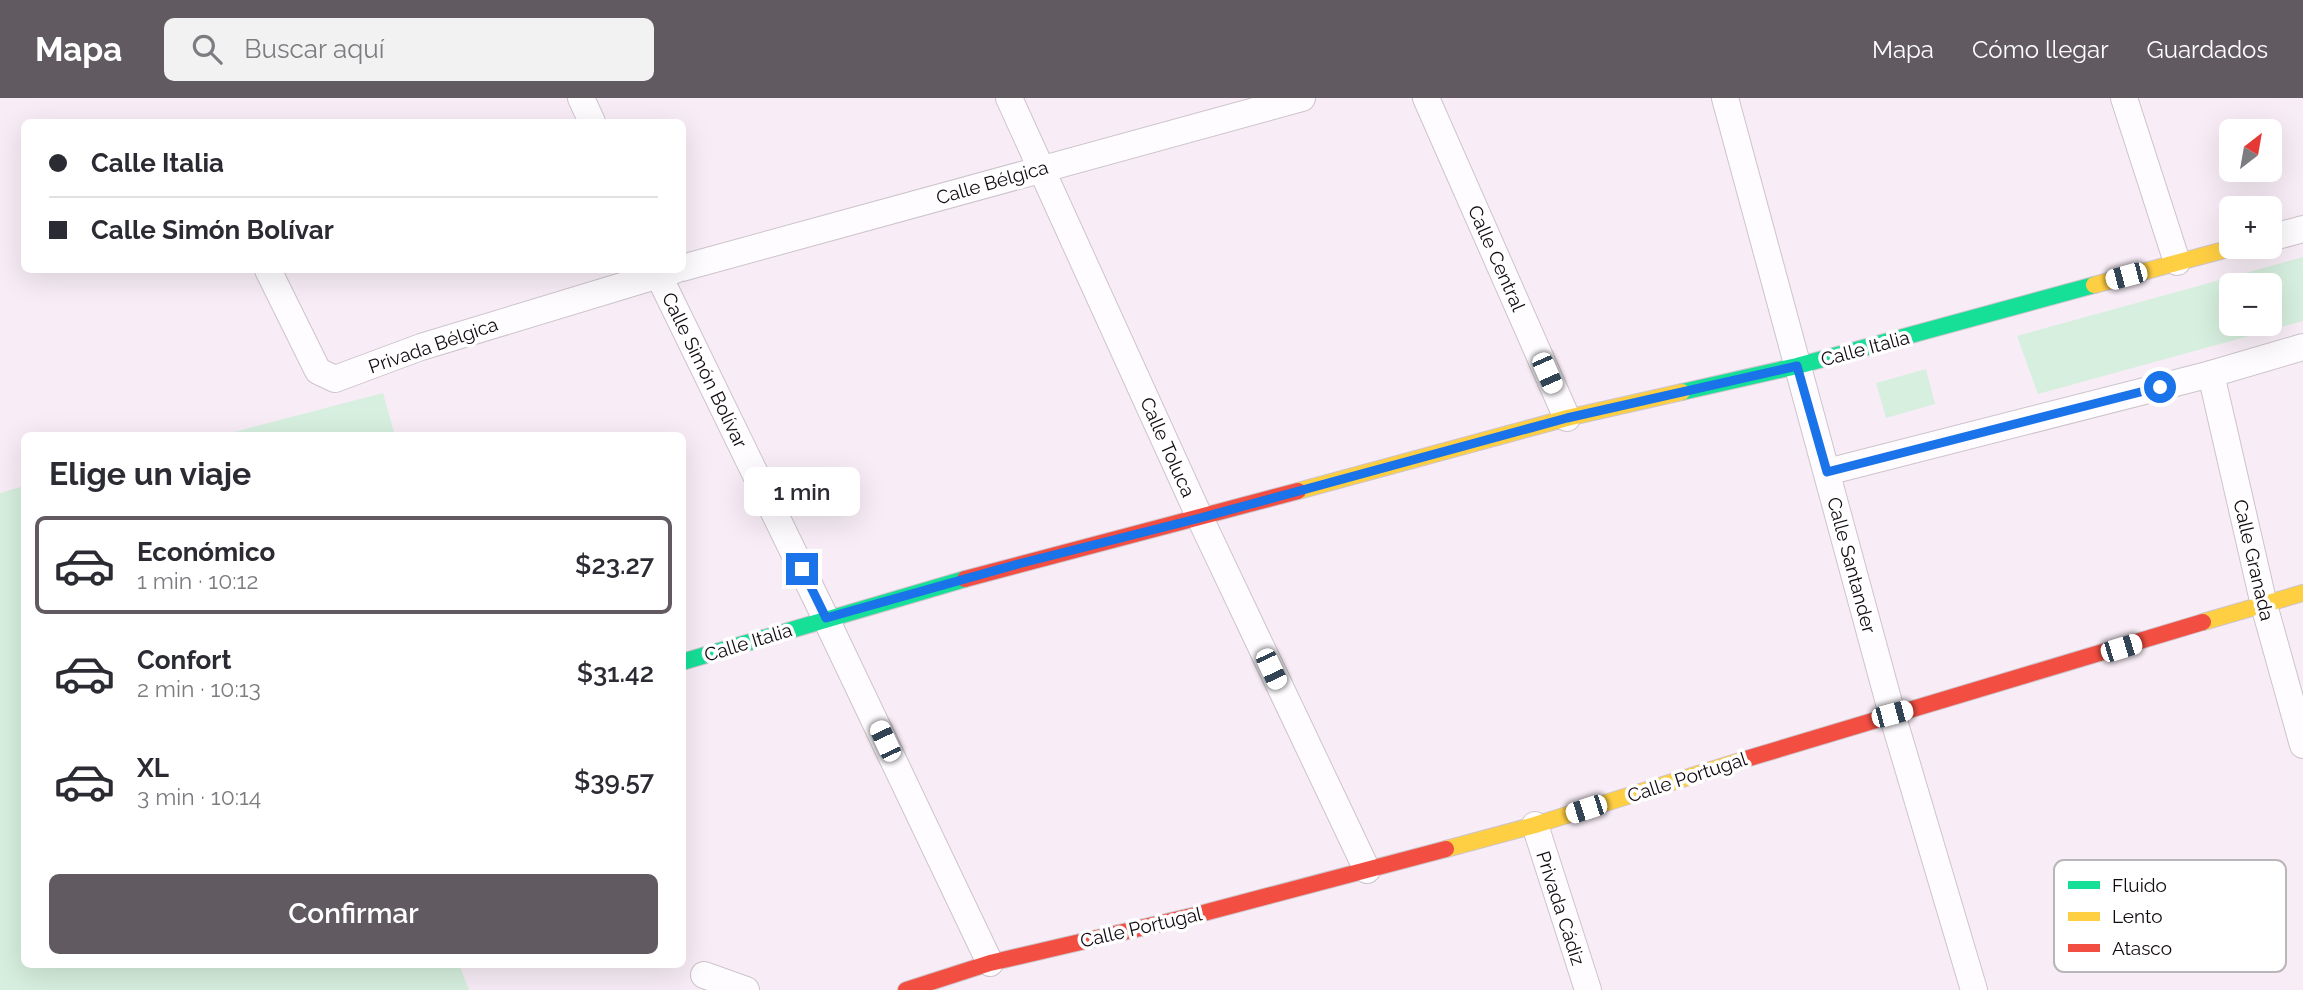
<!DOCTYPE html>
<html lang="es">
<head>
<meta charset="utf-8">
<style>
  :root { --surface:#fff; --page:#f2f2f3; --text:#2b2b33; --muted:#7c7c81; --line:#e1e1e2; --accent:#625a61 }
  body { margin:0; font-family:Raleway,sans-serif; background:var(--page); color:var(--text); height:100vh; display:flex; flex-direction:column; font-size:26px; white-space:nowrap }
  * { box-sizing:border-box; margin:0 }
  p { font-size:23px; color:var(--muted) }
  .icon { flex:none; width:38px; height:38px; fill:none; stroke:currentColor; stroke-width:2; stroke-linecap:round; stroke-linejoin:round }
  .map { position:relative; flex:1; overflow:hidden }
  .details { position:absolute; left:21px; top:334px; width:665px; height:536px; display:flex; flex-direction:column; background:var(--surface); border-radius:10px; box-shadow:0 7px 28px #0002 }
  .details>* { flex:none }
  .guide { position:absolute; left:21px; top:21px; width:665px; height:154px; border-radius:10px; box-shadow:0 7px 28px #0002; display:grid; align-content:center; height:154px; padding:0 28px; background:var(--surface) }
  .needle { width:46px; rotate:31deg }
  .tools { position:absolute; left:2219px; top:21px; display:grid; gap:14px }
  .tools a { display:grid; place-items:center; width:63px; height:63px; border-radius:10px; background:var(--surface); box-shadow:0 7px 28px #0002; font-size:35px }
  .end { position:absolute; width:32px; height:32px; margin:-16px; border:9px solid #1a73e8; background:#fff; box-shadow:0 0 0 4px #fff }
  .from { border-radius:50% }
  .bubble { position:absolute; height:49px; border-radius:10px; background:var(--surface); box-shadow:0 7px 28px #0002; font-size:23px; font-weight:600; line-height:49px; text-align:center }
  .car { position:absolute; width:21px; height:42px; margin:-21px -10px; border-radius:9px; box-shadow:0 0 5px 2px #0007; background:linear-gradient(#fff 24%,#345 0 40%,#fff 0 76%,#345 0 86%,#fff 0) }
  .guide b { display:flex; align-items:center; gap:24px; height:66px; font-size:26px }
  .guide b+b { border-top:2px solid var(--line) }
  .guide i { width:18px; height:18px; background:var(--text) }
  ul { padding:0; list-style:none }
  li { display:flex; align-items:center; gap:21px; height:98px; margin:0 14px 10px; padding:0 14px; border:4px solid transparent; border-radius:10px }
  li div { flex:1 }
  li b { display:block; font-size:26px }
  li em { font-style:normal; font-weight:600 }
  li.on { border-color:var(--accent) }
  li>.icon { width:63px; height:63px; stroke-width:1.5 }
  h2 { padding:0 28px; font-size:32px; line-height:84px }
  .cta { display:flex; gap:14px; margin-top:auto; padding:14px 28px }
  .cta a { flex:1; height:80px; border-radius:10px; background:var(--accent); color:#fff; font-size:28px; font-weight:600; line-height:80px; text-align:center }
  header { display:flex; align-items:center; gap:42px; box-sizing:border-box; height:98px; padding:0 35px; background:var(--accent); color:#fff }
  header strong { font-size:33px }
  nav { display:flex; gap:38px; margin-inline-start:auto; font-size:24px }
  .search { width:490px; height:63px; background:var(--page); display:flex; align-items:center; gap:18px; box-sizing:border-box; padding:0 24px; border-radius:10px; color:var(--muted); font-size:26px }
  .map>svg:first-child { display:block }
</style>
</head>
<body>
<header>
<strong>Mapa</strong>
<div class="search"><svg class="icon" aria-label="search" viewBox="0 0 24 24"><circle cx="10" cy="10" r="6"/><path d="M15 15l6 6"/></svg>Buscar aquí</div>
<nav><a>Mapa</a><a>Cómo llegar</a><a>Guardados</a></nav>
</header>
<div class="map">
<svg width="2303" height="892" viewBox="0 0 2303 892">
  <rect width="100%" height="100%" fill="#f8edf6"/>
  <g fill="#d6efde" fill-rule="evenodd">
    <path d="M2303 159V223L2038 296 2017 238ZM2231 187H2270V226H2231Z"/>
    <polygon points="1926,271 1935,306 1886,320 1876,285"/>
    <polygon points="383,295 395,338 219,338"/>
    <polygon points="24,388 24,866 459,866 469,892 0,892 0,395"/>
  </g>
  <g fill="none" stroke-linecap="round" stroke-linejoin="round">
    <g stroke="#cdc4cb" stroke-width="28">
      <g id="street">
        <polyline points="581,0 592,24"/>
        <polyline points="1009,0 1200,420 1367,772"/>
        <polyline points="1426,0 1567,320"/>
        <polyline points="1725,0 1892,616 1974,892"/>
        <polyline points="2124,0 2177,164"/>
        <polyline points="2270,140 2303,131"/>
        <polyline points="682,170 1302,0"/>
        <polyline points="268,172 318,273 335,281 421,249 675,172"/>
        <polyline points="656,172 826,521 990,865"/>
        <polyline points="2211,276 2264,507 2303,647"/>
        <polyline points="1827,374 2211,276 2303,249"/>
        <polyline points="1535,727 1588,892"/>
        <polyline points="704,877 746,892"/>
      </g>
    </g>
    <g stroke="#cdc4cb" stroke-width="18">
      <g id="fast">
        <polyline points="1682,294 1797,268 2094,187"/>
        <polyline points="682,564 965,481"/>
      </g>
    </g>
    <g stroke="#cdc4cb" stroke-width="18">
      <g id="slow">
        <polyline points="2094,187 2235,149"/>
        <polyline points="1298,393 1567,320 1682,294"/>
        <polyline points="2203,524 2303,495"/>
        <polyline points="1446,751 1535,727 1746,661"/>
      </g>
    </g>
    <g stroke="#cdc4cb" stroke-width="18">
      <g id="jam">
        <polyline points="965,481 1298,393"/>
        <polyline points="1746,661 2203,524"/>
        <polyline points="906,892 990,865 1192,818 1446,751"/>
      </g>
    </g>
    <use href="#street" stroke="#fefcfe" stroke-width="26"/>
    <use href="#fast" stroke="#16e098" stroke-width="16"/>
    <use href="#slow" stroke="#ffcf43" stroke-width="16"/>
    <use href="#jam" stroke="#f24e42" stroke-width="16"/>
  </g>
  <g fill="none" stroke-linecap="round" stroke-linejoin="round">
    <polyline stroke="#1a73e8" stroke-width="9" points="802,471 826,520 1018,466 1200,420 1567,320 1797,268 1827,374 2160,289"/>
  </g>
  <g text-anchor="middle" dominant-baseline="central" stroke-width="7" stroke-linejoin="round" paint-order="stroke">
    <g font-size="19" fill="#120b11" stroke="#fff">
      <text transform="translate(992 84) rotate(-16)">Calle Bélgica</text>
      <text transform="translate(1497 160) rotate(66)">Calle Central</text>
      <text transform="translate(433 247) rotate(-19)">Privada Bélgica</text>
      <text transform="translate(1865 250) rotate(-15)">Calle Italia</text>
      <text transform="translate(705 272) rotate(64)">Calle Simón Bolívar</text>
      <text transform="translate(1168 349) rotate(66)">Calle Toluca</text>
      <text transform="translate(2254 462) rotate(77)">Calle Granada</text>
      <text transform="translate(1852 467) rotate(75)">Calle Santander</text>
      <text transform="translate(748 544) rotate(-17)">Calle Italia</text>
      <text transform="translate(1687 679) rotate(-18)">Calle Portugal</text>
      <text transform="translate(1561 810) rotate(72)">Privada Cádiz</text>
      <text transform="translate(1141 829) rotate(-13)">Calle Portugal</text>
    </g>
  </g>
  <rect x="2054" y="762" width="232" height="112" rx="10" fill="#fff" stroke="#b8b6b8" stroke-width="2"/>
  <rect x="2068" y="783" width="32" height="8" fill="#16e098"/>
  <rect x="2068" y="814" width="32" height="9" fill="#ffcf43"/>
  <rect x="2068" y="846" width="32" height="8" fill="#f24e42"/>
  <g font-size="19" fill="#120b11">
    <text x="2112" y="794">Fluido</text>
    <text x="2112" y="825">Lento</text>
    <text x="2112" y="857">Atasco</text>
  </g>
</svg>
<div class="tools">
<a><svg class="needle" viewBox="-14 -14 28 28"><path d="M0-13l5 13h-10z" fill="#e53935"/><path d="M0 13l5-13h-10z" fill="#7c7c81"/></svg></a>
<a>+</a>
<a>−</a>
</div>
<i class="end from" style="left:2160px;top:289px"></i>
<i class="end" style="left:802px;top:471px"></i>
<div class="bubble" style="left:744px;top:369px;width:116px">1 min</div>
<i class="car" style="left:2126px;top:178px;rotate:255deg"></i>
<i class="car" style="left:1547px;top:275px;rotate:156deg"></i>
<i class="car" style="left:2121px;top:550px;rotate:73deg"></i>
<i class="car" style="left:1271px;top:571px;rotate:155deg"></i>
<i class="car" style="left:1892px;top:616px;rotate:75deg"></i>
<i class="car" style="left:885px;top:643px;rotate:335deg"></i>
<i class="car" style="left:1586px;top:711px;rotate:252deg"></i>
<div class="guide">
<b><i class="from"></i>Calle Italia</b>
<b><i></i>Calle Simón Bolívar</b>
</div>
<section class="details">
<h2>Elige un viaje</h2>
<ul>
<li class="on"><svg class="icon" aria-label="car" viewBox="0 0 24 24"><path d="M5 17H2v-5l4-1 3-4h7l3 4 3 1v5h-3M9 17h6M6 11h13"/><circle cx="7" cy="17" r="2"/><circle cx="17" cy="17" r="2"/></svg><div><b>Económico</b><p>1 min · 10:12</p></div><em>$23.27</em></li>
<li><svg class="icon" aria-label="car" viewBox="0 0 24 24"><path d="M5 17H2v-5l4-1 3-4h7l3 4 3 1v5h-3M9 17h6M6 11h13"/><circle cx="7" cy="17" r="2"/><circle cx="17" cy="17" r="2"/></svg><div><b>Confort</b><p>2 min · 10:13</p></div><em>$31.42</em></li>
<li><svg class="icon" aria-label="car" viewBox="0 0 24 24"><path d="M5 17H2v-5l4-1 3-4h7l3 4 3 1v5h-3M9 17h6M6 11h13"/><circle cx="7" cy="17" r="2"/><circle cx="17" cy="17" r="2"/></svg><div><b>XL</b><p>3 min · 10:14</p></div><em>$39.57</em></li>
</ul>
<div class="cta"><a>Confirmar</a></div>
</section>
</div>
</body>
</html>
